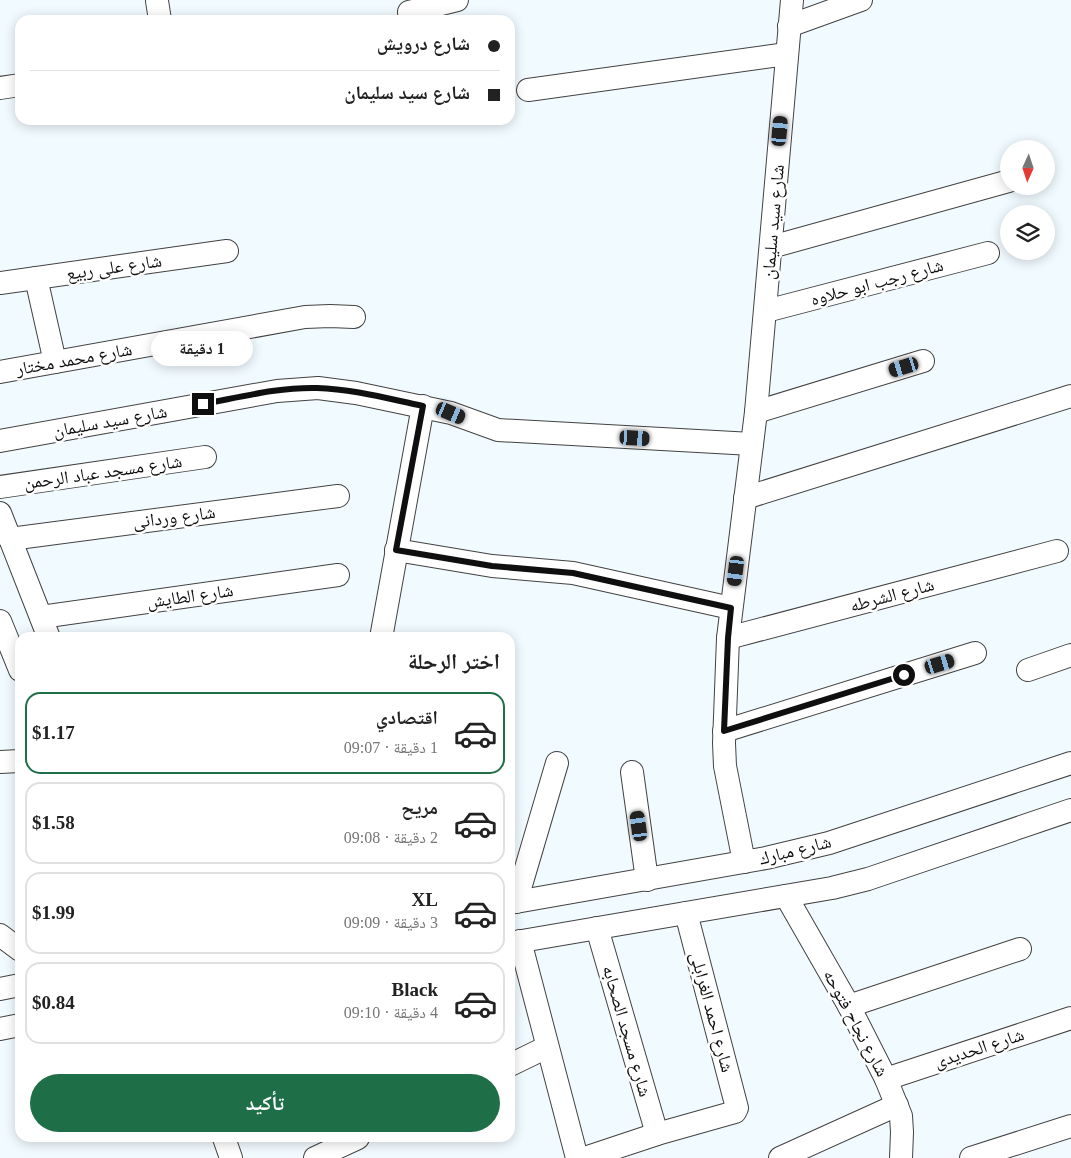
<!DOCTYPE html>
<html lang="ar">
<head>
<meta charset="utf-8">
<style>
  :root { --surface:#fff; --page:#f2f2f2; --text:#222; --muted:#767676; --line:#e0e0e0; --accent:#1e6f48 }
  body { margin:0; font-family:"Times New Roman","Noto Naskh Arabic",serif; background:var(--page); color:var(--text); direction:rtl; height:100vh; display:flex; flex-direction:column; font-size:19px; white-space:nowrap }
  * { box-sizing:border-box; margin:0 }
  p { font-size:16px; color:var(--muted) }
  .icon { flex:none; width:28px; height:28px; fill:none; stroke:currentColor; stroke-width:2; stroke-linecap:round; stroke-linejoin:round }
  .map { position:relative; flex:1; overflow:hidden; direction:ltr }
  .sheet { position:absolute; left:15px; top:632px; width:500px; height:510px; display:flex; flex-direction:column; background:var(--surface); border-radius:15px; box-shadow:0 2px 12px #0003; direction:rtl }
  .sheet>* { flex:none }
  .banner { position:absolute; left:15px; top:15px; width:500px; height:110px; border-radius:15px; box-shadow:0 2px 12px #0003; direction:rtl; display:grid; align-content:center; height:110px; padding:0 15px; background:var(--surface) }
  .needle { width:32px; rotate:183deg }
  .controls { position:absolute; left:1000px; top:140px; display:grid; gap:10px }
  .controls a { display:grid; place-items:center; width:55px; height:55px; border-radius:50%; background:var(--surface); box-shadow:0 2px 12px #0003; font-size:25px }
  .end { position:absolute; width:22px; height:22px; margin:-11px; border:6px solid #0f0f0f; background:#fff; box-shadow:0 0 0 2px #fff }
  .from { border-radius:50% }
  .bubble { position:absolute; height:35px; border-radius:18px; background:var(--surface); box-shadow:0 2px 12px #0003; font-size:16px; font-weight:700; line-height:35px; text-align:center; direction:rtl }
  .car { position:absolute; width:15px; height:30px; margin:-15px -8px; border-radius:6px; box-shadow:0 0 4px 1px #0007; background:linear-gradient(#222 24%,#8ab4d8 0 40%,#222 0 76%,#8ab4d8 0 86%,#222 0) }
  .banner b { display:flex; align-items:center; gap:18px; height:48px; font-size:19px }
  .banner b+b { border-top:1px solid var(--line) }
  .banner i { width:12px; height:12px; background:var(--text) }
  ul { padding:0; list-style:none }
  li { display:flex; align-items:center; gap:15px; height:82px; margin:0 10px 8px; padding:0 5px; border:2px solid var(--line); border-radius:15px }
  li div { flex:1 }
  li b { display:block; font-size:19px }
  li em { font-style:normal; font-weight:700 }
  li.active { border-color:var(--accent) }
  li>.icon { width:45px; height:45px; stroke-width:1.5 }
  h2 { padding:0 15px; font-size:22px; line-height:60px }
  .cta { display:flex; gap:10px; margin-top:auto; padding:10px 15px }
  .cta a { flex:1; height:58px; border-radius:30px; background:var(--accent); color:#fff; font-size:20px; font-weight:700; line-height:58px; text-align:center }
  .map>svg:first-child { display:block }
</style>
</head>
<body>
<div class="map">
<svg width="1071" height="1158" viewBox="0 0 1071 1158">
  <rect width="100%" height="100%" fill="#f1faff"/>
  <g fill="none" stroke-linecap="round" stroke-linejoin="round">
    <g stroke="#424242" stroke-width="24">
      <g id="minor">
        <polyline points="157,1 160,20"/>
        <polyline points="409,12 457,0"/>
        <polyline points="789,26 861,0"/>
        <polyline points="0,88 20,85"/>
        <polyline points="528,90 787,54"/>
        <polyline points="771,247 1009,181"/>
        <polyline points="36,278 55,362"/>
        <polyline points="0,283 227,251"/>
        <polyline points="766,311 988,253"/>
        <polyline points="0,372 305,317 330,316 354,317"/>
        <polyline points="756,412 923,361"/>
        <polyline points="0,441 277,391 318,388 356,393 451,413 498,430 752,444"/>
        <polyline points="0,487 205,457"/>
        <polyline points="745,498 1071,396"/>
        <polyline points="0,513 49,638"/>
        <polyline points="10,539 338,496"/>
        <polyline points="396,550 492,566 573,573 731,608"/>
        <polyline points="41,617 338,575"/>
        <polyline points="0,621 20,670"/>
        <polyline points="381,638 423,406"/>
        <polyline points="728,638 1057,551"/>
        <polyline points="1028,670 1071,655"/>
        <polyline points="724,731 975,653"/>
        <polyline points="0,762 20,761"/>
        <polyline points="632,772 647,880"/>
        <polyline points="744,862 725,766 724,743 728,638 756,412 792,0"/>
        <polyline points="786,896 849,1006 886,1079 901,1116 902,1132 901,1158"/>
        <polyline points="516,902 557,763"/>
        <polyline points="510,903 766,858 829,843 1071,763"/>
        <polyline points="597,928 657,1134"/>
        <polyline points="0,935 20,950"/>
        <polyline points="520,941 577,1158"/>
        <polyline points="510,943 832,888 868,879 1071,810"/>
        <polyline points="0,989 20,985"/>
        <polyline points="849,1006 1020,949"/>
        <polyline points="0,1029 20,1025"/>
        <polyline points="510,1065 547,1047"/>
        <polyline points="886,1079 1071,1018"/>
        <polyline points="224,1138 231,1158"/>
        <polyline points="315,1158 358,1138"/>
        <polyline points="585,1158 657,1134 735,1112 737,1108 686,913"/>
        <polyline points="780,1158 897,1105"/>
        <polyline points="971,1158 1071,1126"/>
      </g>
    </g>
    <use href="#minor" stroke="#fff" stroke-width="22"/>
  </g>
  <g fill="none" stroke-linecap="round" stroke-linejoin="round">
    <path stroke="#0f0f0f" stroke-width="6" d="M203 404C241 397 279 387 317 388 353 389 389 399 423 406L396 550 492 566 573 573 731 608 728 638 724 731 904 675"/>
  </g>
  <g text-anchor="middle" dominant-baseline="central" stroke-width="5" stroke-linejoin="round" paint-order="stroke">
    <g font-size="18" fill="#0f0f0f" stroke="#fff">
      <text transform="translate(773 222) rotate(-85)">شارع سيد سليمان</text>
      <text transform="translate(114 267) rotate(-8)">شارع على ربيع</text>
      <text transform="translate(877 282) rotate(-15)">شارع رجب ابو حلاوه</text>
      <text transform="translate(74 359) rotate(-10)">شارع محمد مختار</text>
      <text transform="translate(110 421) rotate(-10)">شارع سيد سليمان</text>
      <text transform="translate(103 472) rotate(-8)">شارع مسجد عباد الرحمن</text>
      <text transform="translate(174 517) rotate(-7)">شارع وردانى</text>
      <text transform="translate(892 595) rotate(-15)">شارع الشرطه</text>
      <text transform="translate(190 596) rotate(-8)">شارع الطايش</text>
      <text transform="translate(795 850) rotate(-14)">شارع مبارك</text>
      <text transform="translate(712 1012) rotate(75)">شارع احمد الغرابلى</text>
      <text transform="translate(856 1023) rotate(62)">شارع نجاح فتوحه</text>
      <text transform="translate(627 1031) rotate(74)">شارع مسجد الصحابه</text>
      <text transform="translate(979 1048) rotate(-18)">شارع الحديدى</text>
    </g>
  </g>
</svg>
<div class="controls">
<a><svg class="needle" viewBox="-14 -14 28 28"><path d="M0-13l5 13h-10z" fill="#e53935"/><path d="M0 13l5-13h-10z" fill="#767676"/></svg></a>
<a><svg class="icon" aria-label="layers" viewBox="0 0 24 24"><path d="M12 4l9 5-9 5-9-5zM3 14l9 5 9-5"/></svg></a>
</div>
<i class="end from" style="left:904px;top:675px"></i>
<i class="end" style="left:203px;top:404px"></i>
<div class="bubble" style="left:151px;top:331px;width:102px">1 دقيقة</div>
<i class="car" style="left:780px;top:131px;rotate:5deg"></i>
<i class="car" style="left:904px;top:367px;rotate:253deg"></i>
<i class="car" style="left:451px;top:413px;rotate:113deg"></i>
<i class="car" style="left:635px;top:438px;rotate:93deg"></i>
<i class="car" style="left:736px;top:571px;rotate:187deg"></i>
<i class="car" style="left:940px;top:664px;rotate:73deg"></i>
<i class="car" style="left:639px;top:826px;rotate:352deg"></i>
<div class="banner">
<b><i class="from"></i>شارع درويش</b>
<b><i></i>شارع سيد سليمان</b>
</div>
<section class="sheet">
<h2>اختر الرحلة</h2>
<ul>
<li class="active"><svg class="icon" aria-label="car" viewBox="0 0 24 24"><path d="M5 17H2v-5l4-1 3-4h7l3 4 3 1v5h-3M9 17h6M6 11h13"/><circle cx="7" cy="17" r="2"/><circle cx="17" cy="17" r="2"/></svg><div><b>اقتصادي</b><p>1 دقيقة · 09:07</p></div><em>$1.17</em></li>
<li><svg class="icon" aria-label="car" viewBox="0 0 24 24"><path d="M5 17H2v-5l4-1 3-4h7l3 4 3 1v5h-3M9 17h6M6 11h13"/><circle cx="7" cy="17" r="2"/><circle cx="17" cy="17" r="2"/></svg><div><b>مريح</b><p>2 دقيقة · 09:08</p></div><em>$1.58</em></li>
<li><svg class="icon" aria-label="car" viewBox="0 0 24 24"><path d="M5 17H2v-5l4-1 3-4h7l3 4 3 1v5h-3M9 17h6M6 11h13"/><circle cx="7" cy="17" r="2"/><circle cx="17" cy="17" r="2"/></svg><div><b>XL</b><p>3 دقيقة · 09:09</p></div><em>$1.99</em></li>
<li><svg class="icon" aria-label="car" viewBox="0 0 24 24"><path d="M5 17H2v-5l4-1 3-4h7l3 4 3 1v5h-3M9 17h6M6 11h13"/><circle cx="7" cy="17" r="2"/><circle cx="17" cy="17" r="2"/></svg><div><b>Black</b><p>4 دقيقة · 09:10</p></div><em>$0.84</em></li>
</ul>
<div class="cta"><a>تأكيد</a></div>
</section>
</div>
</body>
</html>
